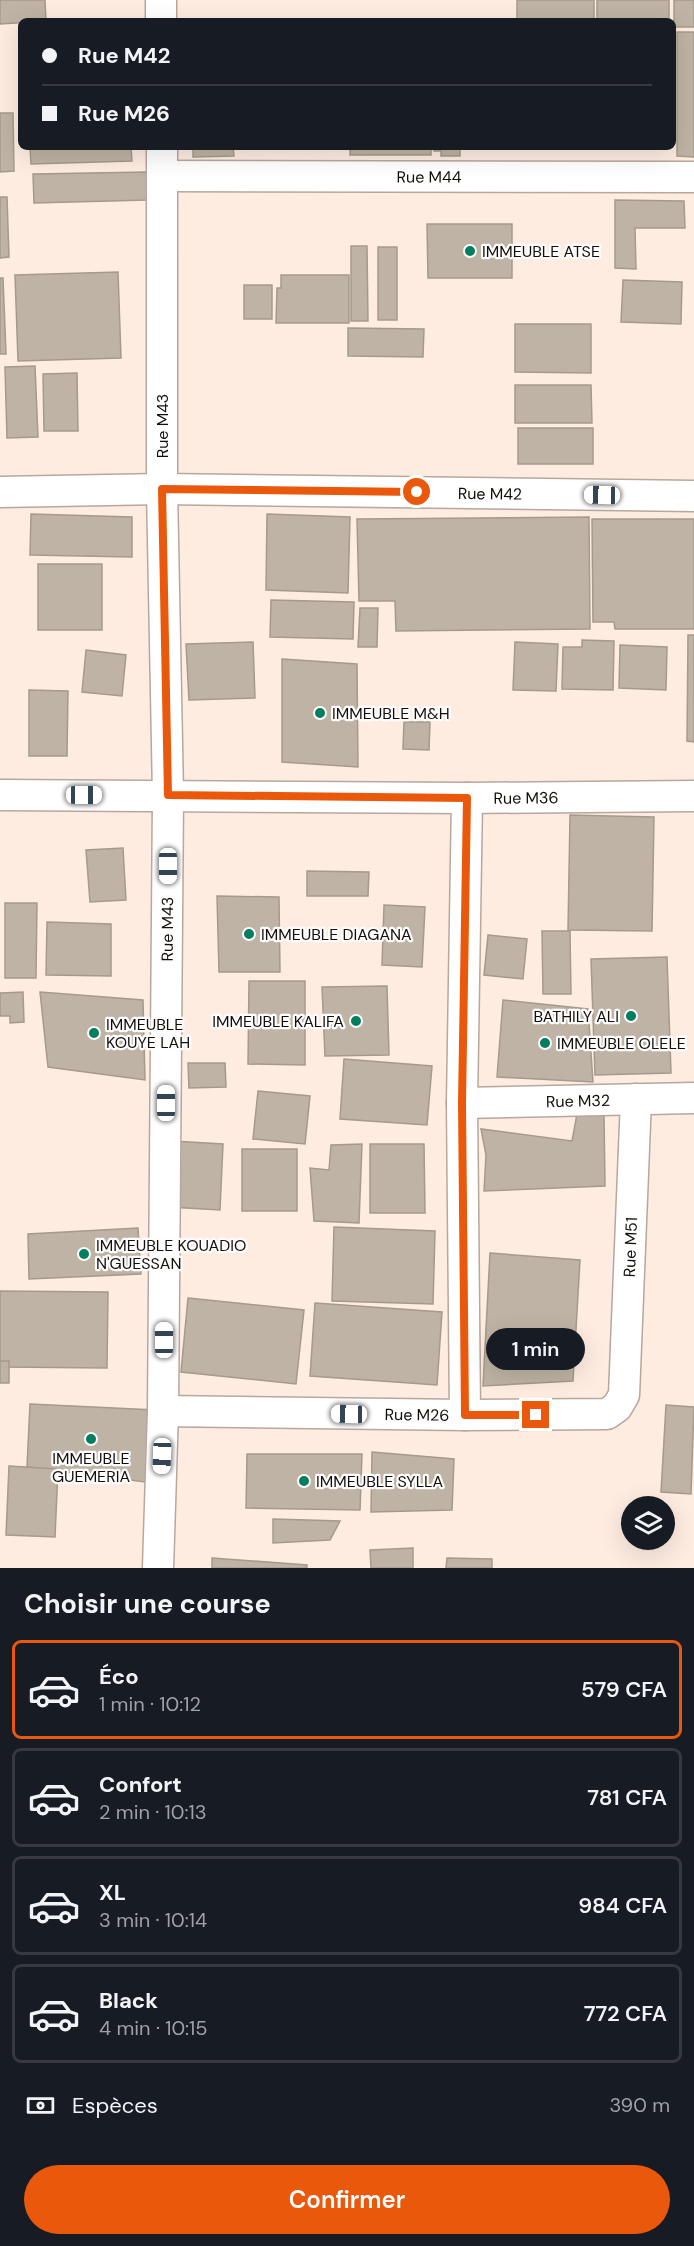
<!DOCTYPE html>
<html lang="fr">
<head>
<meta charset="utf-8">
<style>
  :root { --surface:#171b24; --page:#242831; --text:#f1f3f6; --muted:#9ea1a6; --line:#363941; --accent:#ea580c }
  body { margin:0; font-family:"DM Sans",sans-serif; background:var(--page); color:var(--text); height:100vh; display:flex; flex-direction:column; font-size:22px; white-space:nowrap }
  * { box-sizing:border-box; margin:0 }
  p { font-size:20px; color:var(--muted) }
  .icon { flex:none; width:33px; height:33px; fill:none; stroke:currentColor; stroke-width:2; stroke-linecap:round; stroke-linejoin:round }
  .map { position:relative; height:1568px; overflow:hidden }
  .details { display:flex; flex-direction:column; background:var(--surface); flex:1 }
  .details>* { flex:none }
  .banner { position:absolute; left:18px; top:18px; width:658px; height:132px; border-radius:9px; box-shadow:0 6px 24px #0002; display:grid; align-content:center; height:132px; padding:0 24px; background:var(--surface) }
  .fabs { position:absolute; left:621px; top:1496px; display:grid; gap:12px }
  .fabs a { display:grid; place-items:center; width:54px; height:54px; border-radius:50%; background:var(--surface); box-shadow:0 6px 24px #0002; font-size:30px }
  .end { position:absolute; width:27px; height:27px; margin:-14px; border:8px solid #ea580c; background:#fff; box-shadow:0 0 0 3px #fff }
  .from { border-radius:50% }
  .bubble { position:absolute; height:42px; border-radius:21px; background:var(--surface); box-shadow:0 6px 24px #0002; font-size:20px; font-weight:600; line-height:42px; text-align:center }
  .car { position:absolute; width:18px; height:36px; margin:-18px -9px; border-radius:8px; box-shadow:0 0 4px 2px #0007; background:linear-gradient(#fff 24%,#345 0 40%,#fff 0 76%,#345 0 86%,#fff 0) }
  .banner b { display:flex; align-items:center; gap:21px; height:57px; font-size:22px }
  .banner b+b { border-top:2px solid var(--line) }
  .banner i { width:15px; height:15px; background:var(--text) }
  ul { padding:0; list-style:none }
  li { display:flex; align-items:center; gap:18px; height:99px; margin:0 12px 9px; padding:0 12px; border:3px solid var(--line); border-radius:9px }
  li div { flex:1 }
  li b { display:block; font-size:22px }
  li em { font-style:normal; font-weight:600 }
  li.active { border-color:var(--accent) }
  li>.icon { width:54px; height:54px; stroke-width:1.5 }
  h2 { padding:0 24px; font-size:27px; line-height:72px }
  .pay { display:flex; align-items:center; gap:15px; height:66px; padding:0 24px; font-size:22px }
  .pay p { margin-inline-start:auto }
  .button { display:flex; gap:12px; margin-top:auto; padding:12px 24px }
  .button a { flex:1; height:69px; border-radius:36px; background:var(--accent); color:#fff; font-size:24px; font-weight:600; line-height:69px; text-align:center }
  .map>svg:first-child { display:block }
</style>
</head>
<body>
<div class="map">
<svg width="694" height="1568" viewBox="0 0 694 1568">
  <rect width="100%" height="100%" fill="#feece1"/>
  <g fill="#beb3a4" stroke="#a59a8b" stroke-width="1.5">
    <polygon points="0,0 45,0 46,21 0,24"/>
    <rect x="517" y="0" width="77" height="21"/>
    <rect x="597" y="0" width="72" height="21"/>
    <rect x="674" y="0" width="20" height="27"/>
    <polygon points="677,32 694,32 694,157 677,156"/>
    <polygon points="0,113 13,113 14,171 0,172"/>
    <polygon points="30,147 131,147 132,161 31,164"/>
    <polygon points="193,147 233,147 234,156 193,157"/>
    <rect x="350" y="147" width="81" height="8"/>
    <polygon points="434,147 460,147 460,156 441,156 441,151 434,151"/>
    <polygon points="147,172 148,200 34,203 33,174"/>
    <polygon points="0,197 7,197 9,257 0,258"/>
    <polygon points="615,200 684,201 685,228 635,228 636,269 615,268"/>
    <polygon points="427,224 512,224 512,278 428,278"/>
    <polygon points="351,246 367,246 368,321 351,321"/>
    <rect x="378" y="247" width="19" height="73"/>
    <polygon points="118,272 121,358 18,361 15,275"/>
    <polygon points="281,275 349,275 349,323 276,323 277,288 281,288"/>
    <polygon points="0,278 3,278 6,354 0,354"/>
    <polygon points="623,280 682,282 681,324 621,322"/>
    <rect x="244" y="285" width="28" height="34"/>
    <polygon points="515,324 591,324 591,373 515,372"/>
    <polygon points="348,328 424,329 423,357 348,356"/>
    <polygon points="35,366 38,437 7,438 5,367"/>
    <polygon points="77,373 78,431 44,431 43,374"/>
    <polygon points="515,385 591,385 592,423 515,423"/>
    <rect x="518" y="428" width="75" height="36"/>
    <polygon points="31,514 132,517 132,557 30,555"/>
    <polygon points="267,514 350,517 348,593 266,590"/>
    <polygon points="589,517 590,629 396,631 395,601 359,601 357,519"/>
    <polygon points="592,519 694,519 694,629 615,629 614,622 593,622"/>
    <rect x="38" y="564" width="64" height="66"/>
    <polygon points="271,600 354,602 353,639 270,637"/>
    <polygon points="360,608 378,608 377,647 358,647"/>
    <polygon points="688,635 694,635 694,742 687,741"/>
    <polygon points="582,640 614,641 613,690 562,689 563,647 582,647"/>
    <polygon points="253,642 255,698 189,700 186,644"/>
    <polygon points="515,642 558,644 556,691 513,690"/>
    <polygon points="620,645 667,647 666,690 619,688"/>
    <polygon points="86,650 126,655 122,696 82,692"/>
    <polygon points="282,659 357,664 358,767 282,762"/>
    <polygon points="29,690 68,691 67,756 29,756"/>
    <polygon points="404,722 430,722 429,750 403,749"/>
    <polygon points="570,815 654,817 652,931 568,930"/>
    <polygon points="123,848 126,900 90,902 86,850"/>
    <polygon points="307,871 369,872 368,896 307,896"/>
    <polygon points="217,896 279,897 280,972 219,972"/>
    <polygon points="5,903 37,903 36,978 5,978"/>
    <polygon points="384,905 425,907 422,967 382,965"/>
    <polygon points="47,922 111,924 111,976 46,975"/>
    <polygon points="542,931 570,931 571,994 543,994"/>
    <polygon points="488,935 527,939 523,979 484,975"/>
    <polygon points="667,957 671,1073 595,1075 591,959"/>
    <polygon points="249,981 305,981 305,1065 248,1064"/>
    <polygon points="387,986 389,1055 325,1056 322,987"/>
    <polygon points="23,992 24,1022 10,1023 10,1016 0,1016 0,993"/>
    <polygon points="40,992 143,1000 145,1080 48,1067"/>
    <polygon points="503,1000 588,1009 593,1082 497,1077"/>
    <polygon points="344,1059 432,1066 427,1125 340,1119"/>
    <polygon points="188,1063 225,1063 226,1087 189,1088"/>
    <polygon points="258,1091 310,1096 305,1144 253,1139"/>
    <polygon points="577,1114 604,1115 605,1186 484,1191 486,1155 481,1129 572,1141"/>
    <polygon points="173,1141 223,1144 220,1210 169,1207"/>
    <polygon points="362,1144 359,1223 314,1221 310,1168 329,1170 331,1145"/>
    <polygon points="370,1144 424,1144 425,1213 370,1213"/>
    <rect x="242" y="1149" width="55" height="62"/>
    <polygon points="334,1227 435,1231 433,1304 332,1301"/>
    <polygon points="138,1228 141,1274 29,1279 28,1234"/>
    <polygon points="490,1253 580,1260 573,1381 483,1386"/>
    <polygon points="0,1291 108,1292 107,1368 0,1367"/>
    <polygon points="188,1298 304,1310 296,1384 181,1372"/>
    <polygon points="315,1303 442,1312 437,1385 310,1376"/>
    <rect x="0" y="1361" width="9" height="22"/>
    <polygon points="30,1404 155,1410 153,1483 27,1467"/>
    <polygon points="666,1405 694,1407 691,1494 661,1492"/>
    <polygon points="372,1452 454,1459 452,1510 371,1512"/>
    <polygon points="247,1454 362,1454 360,1510 246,1508"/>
    <polygon points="9,1466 58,1469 55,1537 6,1535"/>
    <polygon points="273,1519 340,1521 330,1540 273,1543"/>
    <polygon points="413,1548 413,1568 371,1568 370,1550"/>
    <polygon points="212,1558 307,1565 307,1568 212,1568"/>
    <polygon points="447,1558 492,1559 492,1568 446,1568"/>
  </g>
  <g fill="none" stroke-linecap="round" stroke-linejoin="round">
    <g stroke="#b8a79d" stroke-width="33">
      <g id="street">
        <polyline points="161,0 161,21"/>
        <path id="s1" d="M163 176 694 177"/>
        <path id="s2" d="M0 492 162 489 694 496"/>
        <path id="s3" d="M0 795 467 798 694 796"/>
        <path id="s4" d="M462 1103 694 1098"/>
        <path id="s5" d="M163 1411 465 1415 607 1414 617 1407 624 1395 636 1099"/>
        <polyline points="465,1415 462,1103 467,798"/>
        <path id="s6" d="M158 1568 163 1411 168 795 162 489V147"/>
      </g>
    </g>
    <use href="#street" stroke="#fff" stroke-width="30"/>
  </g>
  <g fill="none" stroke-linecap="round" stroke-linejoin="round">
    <polyline stroke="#ea580c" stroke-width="8" points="417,492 162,489 168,795 467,798 462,1103 465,1415 536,1415"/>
  </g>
  <g fill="#007e5e" stroke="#fdfdfd" stroke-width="2">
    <circle cx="470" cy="251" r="6"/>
    <circle cx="320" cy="713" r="6"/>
    <circle cx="249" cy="934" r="6"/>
    <circle cx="631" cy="1016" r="6"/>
    <circle cx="356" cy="1021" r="6"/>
    <circle cx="94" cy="1033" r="6"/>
    <circle cx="545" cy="1043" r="6"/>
    <circle cx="84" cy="1254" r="6"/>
    <circle cx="91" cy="1439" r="6"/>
    <circle cx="304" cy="1481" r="6"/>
  </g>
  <g text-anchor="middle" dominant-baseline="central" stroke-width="4.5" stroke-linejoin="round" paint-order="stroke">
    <g font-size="16" fill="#140e0b" stroke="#fdfdfd">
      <text stroke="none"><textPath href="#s1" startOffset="266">Rue M44</textPath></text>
      <text transform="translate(162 426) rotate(-90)">Rue M43</text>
      <text stroke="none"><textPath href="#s2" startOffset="490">Rue M42</textPath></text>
      <text stroke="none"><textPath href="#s3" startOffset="526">Rue M36</textPath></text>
      <text stroke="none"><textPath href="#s6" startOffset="639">Rue M43</textPath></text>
      <text stroke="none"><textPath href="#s4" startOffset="116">Rue M32</textPath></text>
      <text stroke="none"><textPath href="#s5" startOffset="618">Rue M51</textPath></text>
      <text stroke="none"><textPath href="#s5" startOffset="254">Rue M26</textPath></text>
    </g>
    <g font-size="16" fill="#140e0b" stroke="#fdfdfd" text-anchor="start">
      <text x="482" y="251">IMMEUBLE ATSE</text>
      <text x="332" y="713">IMMEUBLE M&amp;H</text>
      <text x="261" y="934">IMMEUBLE DIAGANA</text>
      <text x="619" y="1016" text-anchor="end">BATHILY ALI</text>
      <text x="344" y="1021" text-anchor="end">IMMEUBLE KALIFA</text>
      <text x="106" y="1024">IMMEUBLE<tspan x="106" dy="18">KOUYE LAH</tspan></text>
      <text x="557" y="1043">IMMEUBLE OLELE</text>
      <text x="96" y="1245">IMMEUBLE KOUADIO<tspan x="96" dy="18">N'GUESSAN</tspan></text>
      <text x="91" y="1458" text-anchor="middle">IMMEUBLE<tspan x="91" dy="18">GUEMERIA</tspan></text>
      <text x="316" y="1481">IMMEUBLE SYLLA</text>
    </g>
  </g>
</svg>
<div class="fabs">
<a><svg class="icon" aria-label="layers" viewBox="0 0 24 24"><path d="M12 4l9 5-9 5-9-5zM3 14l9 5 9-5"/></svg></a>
</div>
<i class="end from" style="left:417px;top:492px"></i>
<i class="end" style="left:536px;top:1415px"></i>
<div class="bubble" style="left:486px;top:1328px;width:99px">1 min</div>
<i class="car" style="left:602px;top:495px;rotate:271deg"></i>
<i class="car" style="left:84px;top:795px;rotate:90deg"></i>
<i class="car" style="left:168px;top:866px;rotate:180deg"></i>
<i class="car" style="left:166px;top:1103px;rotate:0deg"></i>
<i class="car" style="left:164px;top:1340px;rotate:0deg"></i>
<i class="car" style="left:349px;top:1414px;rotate:271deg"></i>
<i class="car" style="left:162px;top:1456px;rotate:182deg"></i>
<div class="banner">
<b><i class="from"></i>Rue M42</b>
<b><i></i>Rue M26</b>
</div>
</div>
<section class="details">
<h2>Choisir une course</h2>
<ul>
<li class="active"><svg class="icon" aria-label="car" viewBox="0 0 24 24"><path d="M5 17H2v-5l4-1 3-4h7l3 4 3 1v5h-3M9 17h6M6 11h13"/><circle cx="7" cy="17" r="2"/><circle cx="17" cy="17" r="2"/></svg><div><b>Éco</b><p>1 min · 10:12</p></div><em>579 CFA</em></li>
<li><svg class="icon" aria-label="car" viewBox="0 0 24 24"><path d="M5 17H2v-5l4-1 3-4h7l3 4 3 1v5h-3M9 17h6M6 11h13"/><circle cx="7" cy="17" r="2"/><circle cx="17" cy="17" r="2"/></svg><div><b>Confort</b><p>2 min · 10:13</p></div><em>781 CFA</em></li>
<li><svg class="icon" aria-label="car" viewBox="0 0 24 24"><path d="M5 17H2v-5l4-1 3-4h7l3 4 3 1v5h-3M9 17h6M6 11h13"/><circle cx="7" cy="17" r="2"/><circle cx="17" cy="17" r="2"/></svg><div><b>XL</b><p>3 min · 10:14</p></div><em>984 CFA</em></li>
<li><svg class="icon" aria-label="car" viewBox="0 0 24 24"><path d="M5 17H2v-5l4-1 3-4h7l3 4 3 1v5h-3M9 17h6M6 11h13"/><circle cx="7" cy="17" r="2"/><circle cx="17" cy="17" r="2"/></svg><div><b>Black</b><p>4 min · 10:15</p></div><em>772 CFA</em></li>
</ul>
<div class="pay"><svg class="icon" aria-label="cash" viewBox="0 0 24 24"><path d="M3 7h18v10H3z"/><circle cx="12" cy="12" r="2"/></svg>Espèces<p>390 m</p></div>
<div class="button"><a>Confirmer</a></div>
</section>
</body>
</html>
